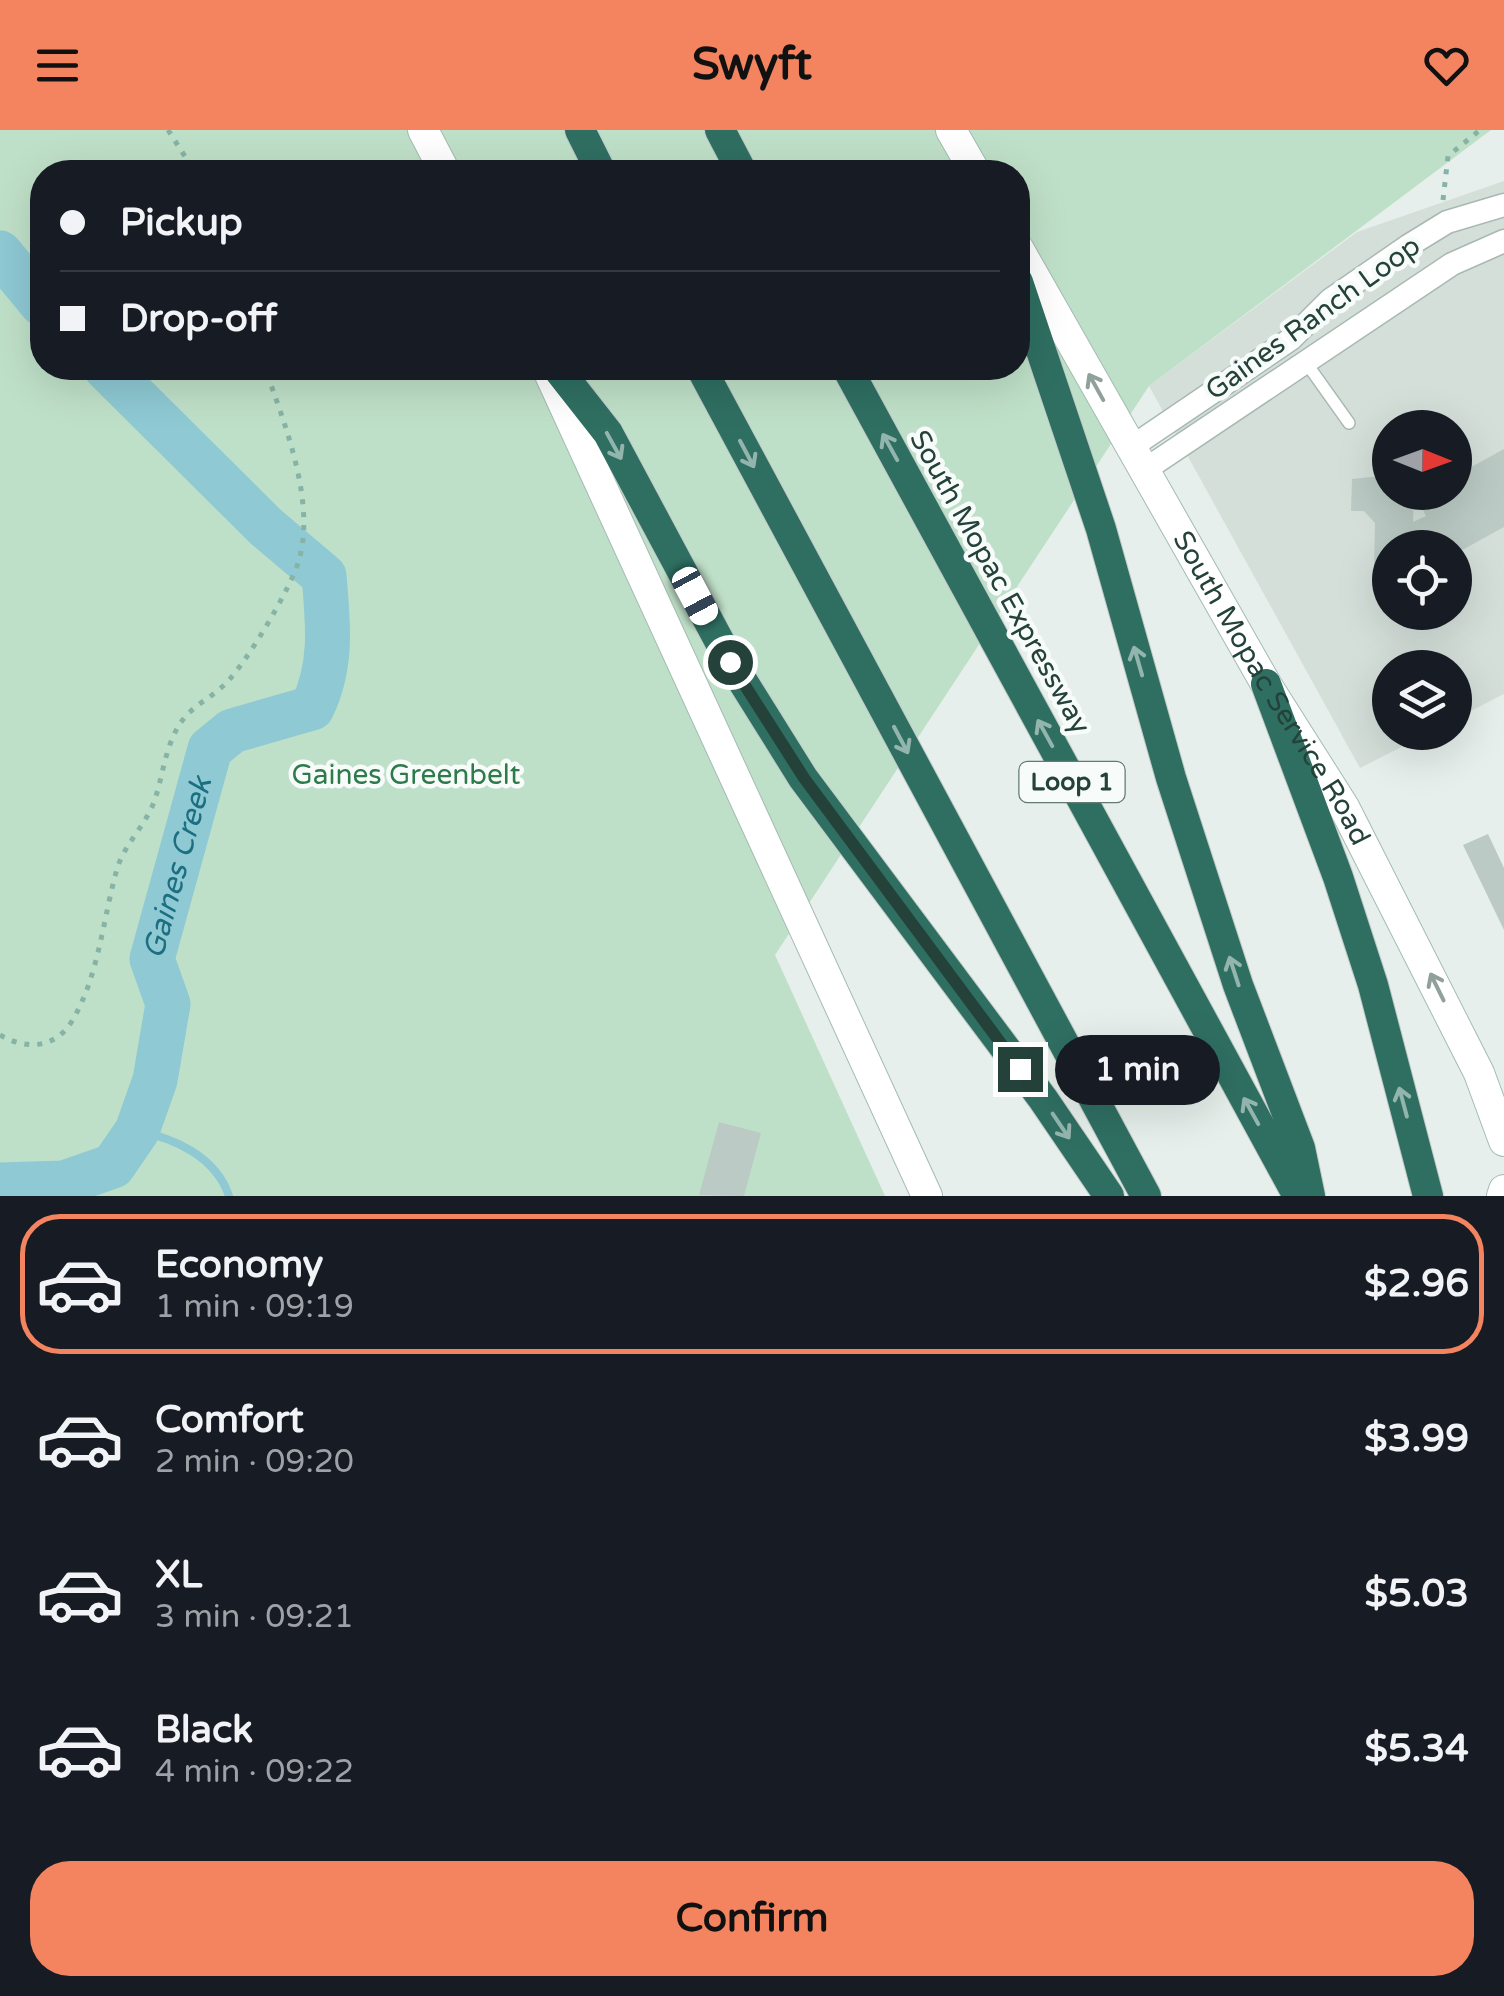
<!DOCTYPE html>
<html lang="en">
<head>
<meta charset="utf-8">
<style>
  :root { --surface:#171b24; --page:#242831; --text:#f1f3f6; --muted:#9ea1a6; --line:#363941; --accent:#f4845f }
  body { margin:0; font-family:"Varela Round",sans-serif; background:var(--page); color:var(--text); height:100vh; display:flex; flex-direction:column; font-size:38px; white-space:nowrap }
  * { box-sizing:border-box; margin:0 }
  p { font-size:32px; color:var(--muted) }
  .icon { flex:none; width:55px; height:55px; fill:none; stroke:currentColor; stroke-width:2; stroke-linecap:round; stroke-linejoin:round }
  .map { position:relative; height:1066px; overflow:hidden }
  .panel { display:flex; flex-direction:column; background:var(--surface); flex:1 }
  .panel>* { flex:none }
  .banner { position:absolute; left:30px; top:30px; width:1000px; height:220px; border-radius:40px; box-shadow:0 10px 40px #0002; display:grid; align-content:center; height:220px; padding:0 30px; background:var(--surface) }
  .needle { width:65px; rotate:91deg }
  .buttons { position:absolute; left:1372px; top:280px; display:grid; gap:20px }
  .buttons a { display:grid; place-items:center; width:100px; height:100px; border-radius:50%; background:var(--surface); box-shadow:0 10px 40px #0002; font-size:50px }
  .end { position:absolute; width:45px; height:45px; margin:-22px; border:12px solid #24423a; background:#fff; box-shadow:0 0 0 5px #fff }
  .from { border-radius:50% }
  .bubble { position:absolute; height:70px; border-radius:35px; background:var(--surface); box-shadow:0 10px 40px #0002; font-size:32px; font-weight:700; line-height:70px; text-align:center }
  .car { position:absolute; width:30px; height:60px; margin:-30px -15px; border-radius:12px; box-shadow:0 0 8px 2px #0007; background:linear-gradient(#fff 24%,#345 0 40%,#fff 0 76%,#345 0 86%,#fff 0) }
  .banner b { display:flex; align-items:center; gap:35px; height:95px; font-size:38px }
  .banner b+b { border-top:2px solid var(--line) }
  .banner i { width:25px; height:25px; background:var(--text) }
  ul { padding:18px 0 0; list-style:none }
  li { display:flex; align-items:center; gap:30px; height:140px; margin:0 20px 15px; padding:0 10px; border:5px solid transparent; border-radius:40px }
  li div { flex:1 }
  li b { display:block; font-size:38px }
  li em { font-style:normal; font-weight:700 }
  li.current { border-color:var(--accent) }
  li>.icon { width:90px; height:90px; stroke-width:1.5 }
  .button { display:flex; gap:20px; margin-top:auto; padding:20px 30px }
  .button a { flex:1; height:115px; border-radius:40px; background:var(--accent); color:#111; font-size:40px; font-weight:700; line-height:115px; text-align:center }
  header { display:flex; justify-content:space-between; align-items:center; height:130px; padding:0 30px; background:var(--accent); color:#111; font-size:45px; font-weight:700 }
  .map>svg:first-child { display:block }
</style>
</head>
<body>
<header><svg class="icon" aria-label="menu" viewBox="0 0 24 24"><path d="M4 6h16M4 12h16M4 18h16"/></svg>Swyft<svg class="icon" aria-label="heart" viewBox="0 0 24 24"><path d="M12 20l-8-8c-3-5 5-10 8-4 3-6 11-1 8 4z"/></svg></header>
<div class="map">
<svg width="1504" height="1066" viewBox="0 0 1504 1066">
  <rect width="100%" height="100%" fill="#e6efeb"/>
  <path fill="#d4dfda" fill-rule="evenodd" d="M1504 51V564L1455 589V538H1390V602L1429 603 1360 638 1149 256 1357 102ZM1390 298H1455V362H1390ZM1390 418H1455V482H1390Z"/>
  <path fill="#bfe0c8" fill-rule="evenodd" d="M0 0H1491L1149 256 775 825 885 1066H0ZM42 42H1018V238H42Z"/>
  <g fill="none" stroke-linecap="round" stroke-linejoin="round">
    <path stroke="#8ec9d4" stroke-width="8" d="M137 1001C175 1008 216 1027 229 1066"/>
    <g stroke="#8ec9d4" stroke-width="45">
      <polyline points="0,123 42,174"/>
      <path id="s1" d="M0 1055 64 1053 113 1036 137 1001 155 950 168 874 152 829 210 619 232 601 312 578C333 535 328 492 324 446L266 397 106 238"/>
    </g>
  </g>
  <g fill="#bbcac4">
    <polygon points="1504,319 1504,397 1455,424 1455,418 1390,418 1390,457 1381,456 1381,441 1374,437 1375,393 1364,381 1351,381 1352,349 1390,345 1390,362 1414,362 1413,392 1426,386 1416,367 1424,362 1455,362 1455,346"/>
    <polygon points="1488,704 1504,738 1504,800 1463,715"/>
    <polygon points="719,992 761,1003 744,1066 699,1065"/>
  </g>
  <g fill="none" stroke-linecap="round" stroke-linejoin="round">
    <g stroke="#a8b8b2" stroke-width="14">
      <polyline id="lane" points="1307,234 1349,293"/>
    </g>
    <g stroke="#a8b8b2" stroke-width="25">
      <g id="street">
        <polyline points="1130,318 1291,209 1330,170 1408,116 1447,92 1504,75"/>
        <polyline points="1143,341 1452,134 1504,111"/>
      </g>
    </g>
    <g stroke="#a4bbb3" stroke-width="32">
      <g id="secondary">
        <polyline points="423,0 445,42"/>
        <polyline points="951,0 975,42"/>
        <path id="s2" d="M1018 118 1266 554 1344 677 1479 943 1504 1011"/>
        <polyline points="547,238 927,1066"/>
        <polyline points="1502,1066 1504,1060"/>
      </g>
    </g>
    <g stroke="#c2cac8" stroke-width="32">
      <g id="highway">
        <polyline points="580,0 601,42"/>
        <polyline points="720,0 742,42"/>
        <polyline points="1018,152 1101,399 1171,648 1238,855 1300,1018 1310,1066"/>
        <polyline points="557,238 608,303 730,531 803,648 1043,969 1109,1066"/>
        <polyline points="701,238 1146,1066"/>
        <polyline points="847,238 1298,1066"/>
        <polyline points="1266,554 1338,747 1373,855 1428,1066"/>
      </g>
    </g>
    <g stroke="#86b3a5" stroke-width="5" stroke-dasharray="5 8" stroke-linecap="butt">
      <polyline points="168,0 195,42"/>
      <polyline points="1443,70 1448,26 1480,0"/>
      <path d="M0 905C26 920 55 919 72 891 99 846 103 788 117 739 124 715 145 696 154 672 164 644 165 611 185 587 196 574 214 566 226 553 246 534 292 456 299 430 316 371 284 292 265 238"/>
    </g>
    <use href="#lane" stroke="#fff" stroke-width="11"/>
    <use href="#street" stroke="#fff" stroke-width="22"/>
    <use href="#secondary" stroke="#fff" stroke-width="30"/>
    <use href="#highway" stroke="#2f6f62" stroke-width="30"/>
  </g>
  <defs><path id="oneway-shaft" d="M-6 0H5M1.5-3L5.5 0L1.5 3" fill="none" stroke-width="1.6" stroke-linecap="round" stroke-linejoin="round" transform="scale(2.5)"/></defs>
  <g stroke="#92a09c">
    <use href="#oneway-shaft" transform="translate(1096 257) rotate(-119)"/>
    <use href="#oneway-shaft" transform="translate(1437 857) rotate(-116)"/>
  </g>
  <g stroke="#93b5ae">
    <use href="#oneway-shaft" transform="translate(614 316) rotate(61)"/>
    <use href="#oneway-shaft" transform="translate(890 317) rotate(-119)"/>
    <use href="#oneway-shaft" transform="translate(747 324) rotate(62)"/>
    <use href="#oneway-shaft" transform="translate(1138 531) rotate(-106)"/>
    <use href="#oneway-shaft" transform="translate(1045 603) rotate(-119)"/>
    <use href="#oneway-shaft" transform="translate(901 610) rotate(62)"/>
    <use href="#oneway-shaft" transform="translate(1234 841) rotate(-108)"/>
    <use href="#oneway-shaft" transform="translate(1403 972) rotate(-105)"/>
    <use href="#oneway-shaft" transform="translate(1251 981) rotate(-119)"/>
    <use href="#oneway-shaft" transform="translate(1061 996) rotate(56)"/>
  </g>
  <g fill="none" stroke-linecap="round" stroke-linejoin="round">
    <polyline stroke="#24423a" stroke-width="12" points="730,532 804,648 1020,939"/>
  </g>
  <g text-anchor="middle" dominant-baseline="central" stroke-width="9" stroke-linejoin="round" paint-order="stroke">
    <rect fill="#f7fbf9" stroke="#637a73" stroke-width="2.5" x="1019.5" y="632" width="105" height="40" rx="8"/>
    <g font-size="25" font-weight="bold" fill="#24423a">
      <text x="1072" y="652">Loop 1</text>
    </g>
    <g font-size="28" fill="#24423a" stroke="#f7fbf9">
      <text transform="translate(1313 188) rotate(-36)">Gaines Ranch Loop</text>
      <text transform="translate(1000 452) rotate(61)">South Mopac Expressway</text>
      <text stroke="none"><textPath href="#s2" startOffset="508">South Mopac Service Road</textPath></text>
    </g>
    <g font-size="28" fill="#2d7a4b" stroke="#f7fbf9">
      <text x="406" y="645">Gaines Greenbelt</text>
    </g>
    <g font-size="30" font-style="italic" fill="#1c6f80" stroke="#f7fbf9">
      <text stroke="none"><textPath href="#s1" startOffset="432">Gaines Creek</textPath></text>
    </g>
  </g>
</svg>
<div class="buttons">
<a><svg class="needle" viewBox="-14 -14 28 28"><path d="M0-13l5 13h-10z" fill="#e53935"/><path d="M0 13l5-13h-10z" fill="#9ea1a6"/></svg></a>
<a><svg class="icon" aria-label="locate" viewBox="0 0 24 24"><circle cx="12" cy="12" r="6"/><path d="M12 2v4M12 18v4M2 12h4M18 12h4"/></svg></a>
<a><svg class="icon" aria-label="layers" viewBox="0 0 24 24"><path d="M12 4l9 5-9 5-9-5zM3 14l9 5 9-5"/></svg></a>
</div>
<i class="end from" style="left:730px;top:532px"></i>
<i class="end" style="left:1020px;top:939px"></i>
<div class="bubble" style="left:1055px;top:905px;width:165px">1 min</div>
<i class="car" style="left:695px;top:466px;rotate:152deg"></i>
<div class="banner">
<b><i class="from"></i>Pickup</b>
<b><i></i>Drop-off</b>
</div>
</div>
<section class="panel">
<ul>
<li class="current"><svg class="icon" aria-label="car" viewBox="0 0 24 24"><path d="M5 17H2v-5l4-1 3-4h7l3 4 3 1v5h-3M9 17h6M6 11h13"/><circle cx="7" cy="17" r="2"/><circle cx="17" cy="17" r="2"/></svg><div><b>Economy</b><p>1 min · 09:19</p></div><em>$2.96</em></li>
<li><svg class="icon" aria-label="car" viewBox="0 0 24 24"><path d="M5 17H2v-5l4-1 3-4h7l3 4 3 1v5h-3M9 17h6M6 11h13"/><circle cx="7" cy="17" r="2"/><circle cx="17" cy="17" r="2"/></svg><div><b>Comfort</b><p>2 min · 09:20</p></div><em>$3.99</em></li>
<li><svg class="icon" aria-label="car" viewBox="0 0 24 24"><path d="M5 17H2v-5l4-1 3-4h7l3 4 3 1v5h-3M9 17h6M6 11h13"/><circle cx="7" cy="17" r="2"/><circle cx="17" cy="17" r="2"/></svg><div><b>XL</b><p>3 min · 09:21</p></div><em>$5.03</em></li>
<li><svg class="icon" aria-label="car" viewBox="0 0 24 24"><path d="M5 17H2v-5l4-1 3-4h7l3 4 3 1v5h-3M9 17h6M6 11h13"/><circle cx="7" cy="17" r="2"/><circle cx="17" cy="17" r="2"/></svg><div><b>Black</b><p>4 min · 09:22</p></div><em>$5.34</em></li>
</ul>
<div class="button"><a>Confirm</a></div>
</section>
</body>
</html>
